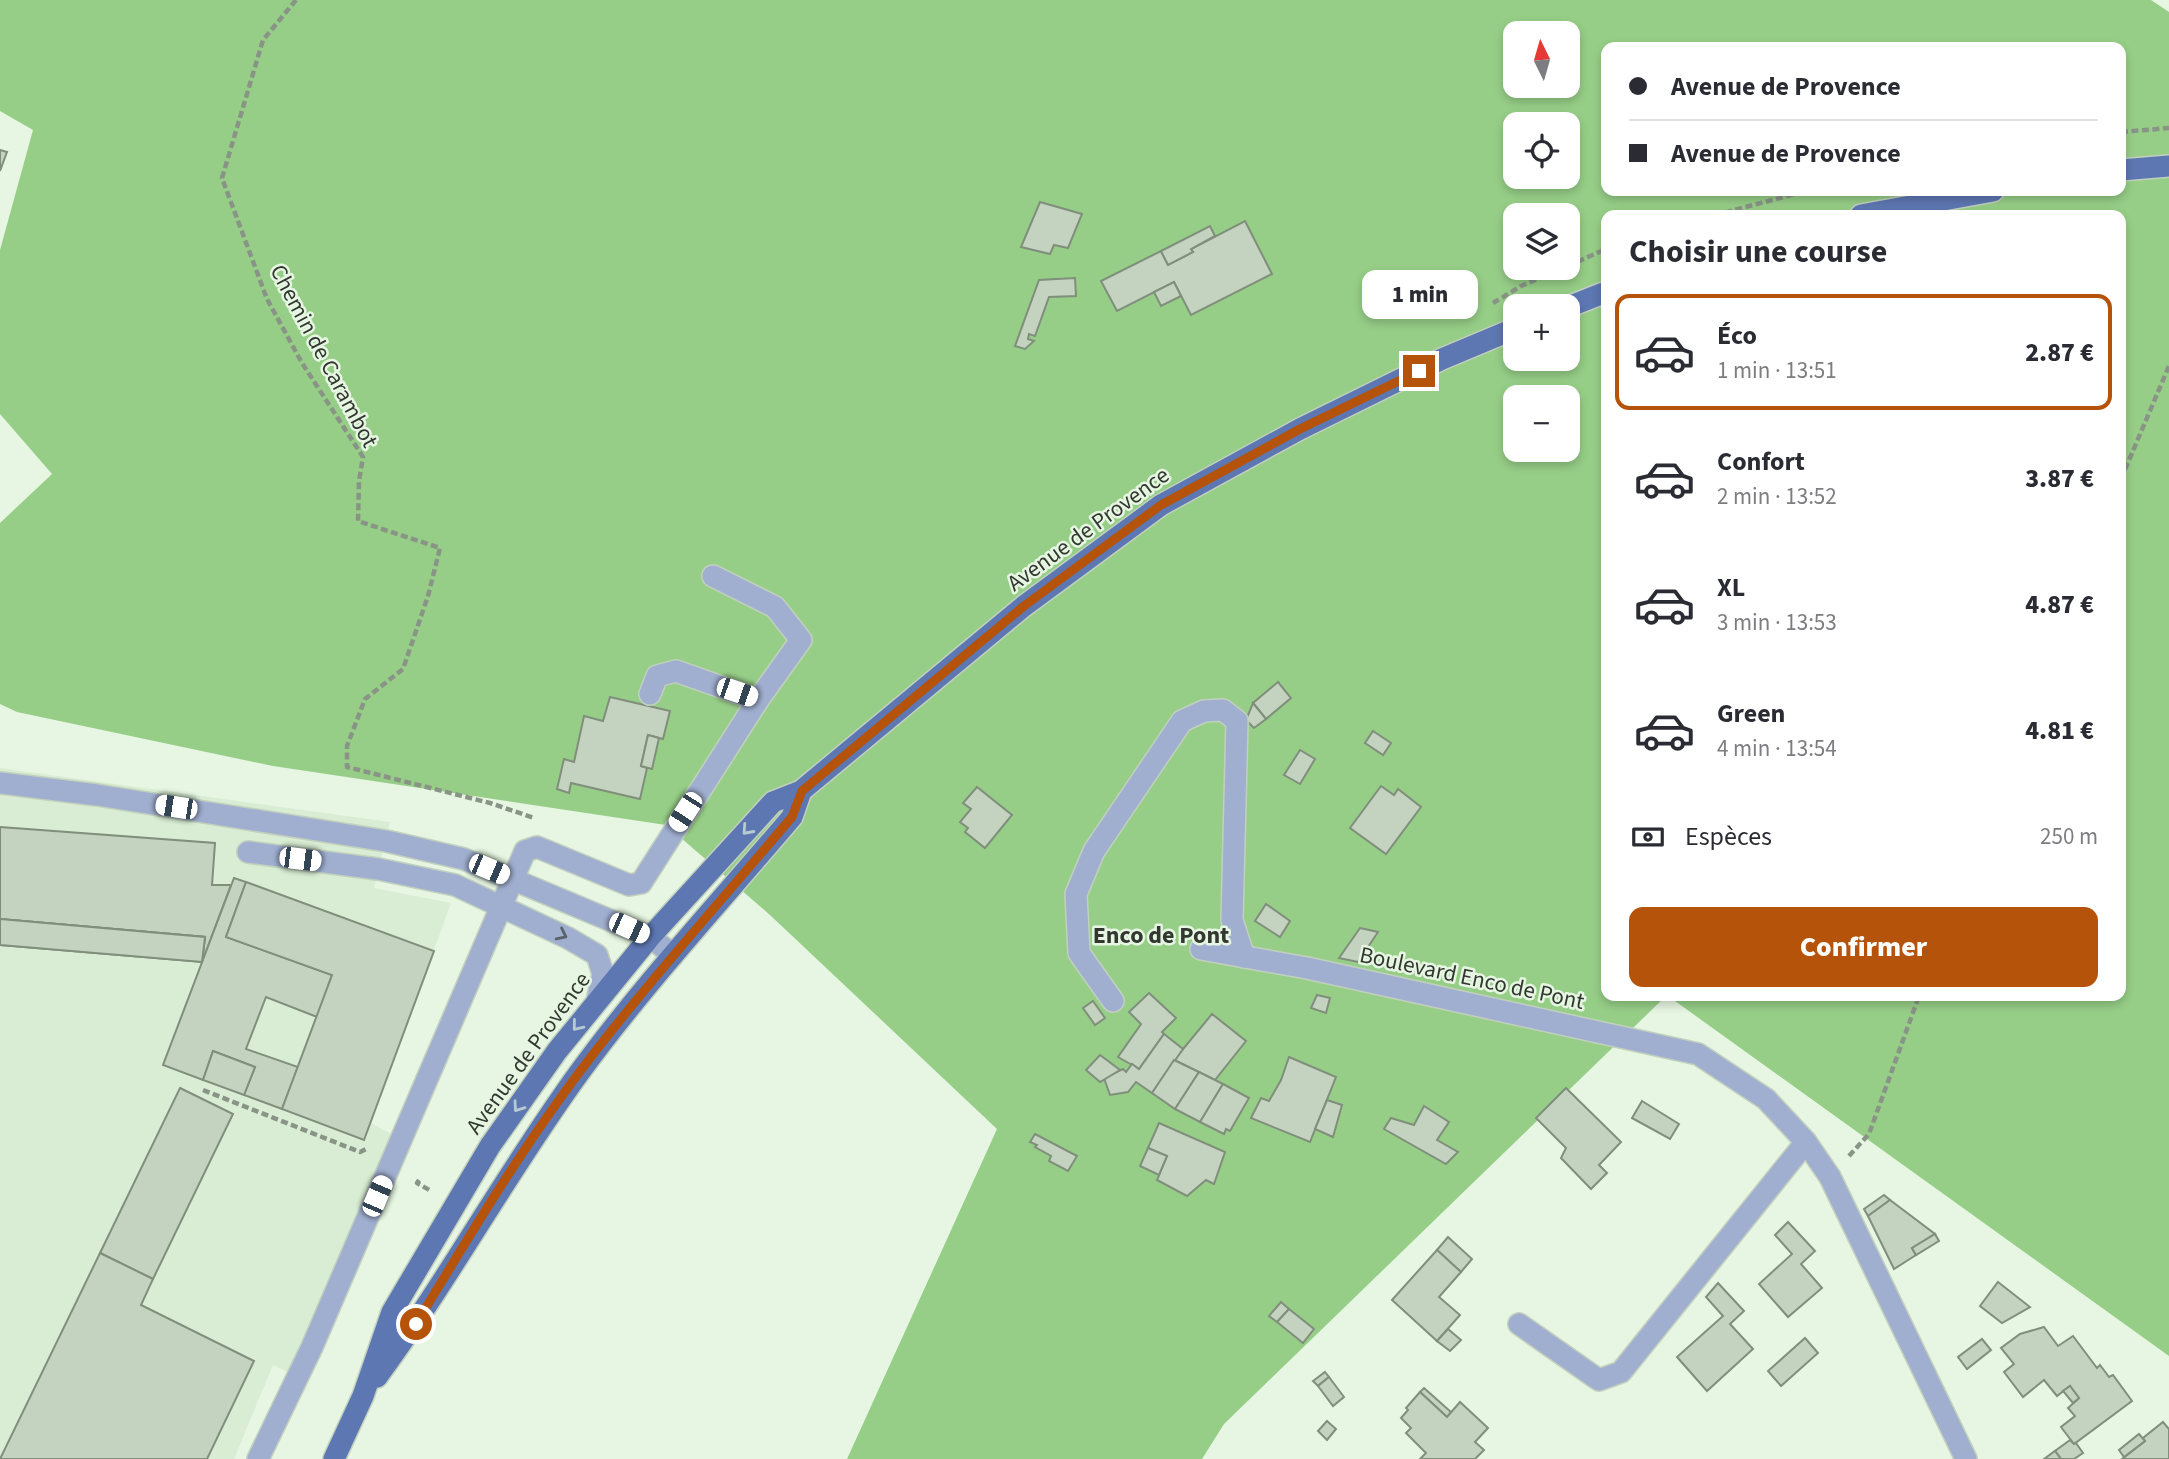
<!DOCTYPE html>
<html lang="fr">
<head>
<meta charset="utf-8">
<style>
  :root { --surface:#fff; --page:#f7f7f7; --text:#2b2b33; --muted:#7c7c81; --line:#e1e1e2; --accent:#b45309 }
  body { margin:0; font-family:"Source Sans 3",sans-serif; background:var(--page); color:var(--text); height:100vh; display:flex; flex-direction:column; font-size:26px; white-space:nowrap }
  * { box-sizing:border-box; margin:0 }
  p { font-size:23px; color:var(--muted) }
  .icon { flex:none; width:38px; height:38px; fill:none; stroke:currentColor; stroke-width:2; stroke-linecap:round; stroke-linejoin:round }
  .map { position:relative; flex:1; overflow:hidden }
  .drawer { position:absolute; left:1601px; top:210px; width:525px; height:791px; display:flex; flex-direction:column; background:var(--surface); border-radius:14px; box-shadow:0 4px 10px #0003 }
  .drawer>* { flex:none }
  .top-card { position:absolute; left:1601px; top:42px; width:525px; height:154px; border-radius:14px; box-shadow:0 4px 10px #0003; display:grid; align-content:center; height:154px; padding:0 28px; background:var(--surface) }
  .needle { width:46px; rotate:355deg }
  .fabs { position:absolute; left:1503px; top:21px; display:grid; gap:14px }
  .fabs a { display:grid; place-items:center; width:77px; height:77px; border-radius:14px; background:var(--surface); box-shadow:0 4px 10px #0003; font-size:35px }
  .end { position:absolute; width:32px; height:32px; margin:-16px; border:9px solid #b45309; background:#fff; box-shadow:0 0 0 4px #fff }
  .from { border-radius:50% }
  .bubble { position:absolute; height:49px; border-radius:14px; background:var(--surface); box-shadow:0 4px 10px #0003; font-size:23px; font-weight:800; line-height:49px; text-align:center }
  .car { position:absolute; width:21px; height:42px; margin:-21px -10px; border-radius:9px; box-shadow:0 0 5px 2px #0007; background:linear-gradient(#fff 24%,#345 0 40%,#fff 0 76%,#345 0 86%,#fff 0) }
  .top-card b { display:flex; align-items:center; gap:24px; height:66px; font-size:26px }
  .top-card b+b { border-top:2px solid var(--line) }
  .top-card i { width:18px; height:18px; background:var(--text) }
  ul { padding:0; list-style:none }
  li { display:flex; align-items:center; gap:21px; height:116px; margin:0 14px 10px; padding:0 14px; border:4px solid transparent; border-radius:14px }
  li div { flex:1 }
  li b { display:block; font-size:26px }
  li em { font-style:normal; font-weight:800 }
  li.current { border-color:var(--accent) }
  li>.icon { width:63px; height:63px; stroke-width:1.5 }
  h2 { padding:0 28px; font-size:32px; line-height:84px }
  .pay { display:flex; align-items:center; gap:18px; height:77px; padding:0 28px; font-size:26px }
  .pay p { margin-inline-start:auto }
  .action { display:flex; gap:14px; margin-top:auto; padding:14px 28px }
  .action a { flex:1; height:80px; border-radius:14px; background:var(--accent); color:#fff; font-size:28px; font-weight:800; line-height:80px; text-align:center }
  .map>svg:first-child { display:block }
</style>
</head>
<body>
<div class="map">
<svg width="2169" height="1459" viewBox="0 0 2169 1459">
  <rect width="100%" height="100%" fill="#e6f6e2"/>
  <polygon fill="#d8edd3" points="0,768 390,822 374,888 451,903 371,1123 393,1135 288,1372 273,1365 234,1459 0,1459"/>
  <path fill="#96ce87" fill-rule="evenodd" d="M0 0H2151L2169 12V1356L1668 996H2121V215H1606V996H1666L1224 1424 1202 1459H847L997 1129 770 915 666 825 273 766 17 712 0 704V523L52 474 0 414V250L33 130 0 111ZM1516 33H1568V86H1516ZM1606 47H2121V191H1606ZM1516 124H1568V177H1516ZM1516 215H1568V268H1516ZM1516 306H1568V359H1516ZM1516 397H1568V450H1516Z"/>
  <g fill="#c4d3c0" stroke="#808e7c" stroke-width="2">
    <polygon points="0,150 7,152 0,171"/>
    <polygon points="1040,202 1082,214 1068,248 1054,245 1050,254 1021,247"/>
    <polygon points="1245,221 1272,274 1191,315 1174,282 1117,311 1101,281 1161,251 1168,265 1193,252 1191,249"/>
    <polygon points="1210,226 1215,236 1191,249 1193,252 1168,265 1161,251"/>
    <polygon points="1075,278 1076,296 1049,297 1035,336 1029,334 1028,339 1034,341 1025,349 1015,346 1039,280"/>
    <polygon points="1174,282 1181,296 1161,306 1154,292"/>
    <polygon points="1278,682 1291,698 1266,719 1253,703"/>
    <polygon points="610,697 670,711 663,739 648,735 641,766 647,768 640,799 571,783 569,793 557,789 564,759 574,762 584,716 603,721"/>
    <polygon points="1253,703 1266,719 1254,728 1246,720"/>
    <polygon points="1373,731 1391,743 1383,755 1365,743"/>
    <polygon points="648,735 659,738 652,769 641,766"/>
    <polygon points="1300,750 1315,759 1300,784 1284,775"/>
    <polygon points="1381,786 1394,795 1398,789 1421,807 1386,854 1350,828"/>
    <polygon points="977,787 1012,815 985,848 965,832 968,828 960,822 971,809 963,803"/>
    <polygon points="0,827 215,843 212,885 231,885 202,962 205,937 0,919"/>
    <polygon points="234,878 246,882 226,937 332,975 317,1017 266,997 246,1049 298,1067 282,1109 244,1095 255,1067 213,1051 203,1080 163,1065"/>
    <polygon points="246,882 434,951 364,1140 282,1109 332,975 226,937"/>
    <polygon points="1266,904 1290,921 1280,937 1255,921"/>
    <polygon points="0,919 205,937 202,962 0,945"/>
    <polygon points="0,919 205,937 202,962 0,945"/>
    <polygon points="1360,928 1378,932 1358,962 1339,958"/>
    <polygon points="1149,993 1176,1018 1162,1032 1164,1034 1139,1069 1118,1057 1141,1024 1129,1012"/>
    <polygon points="1317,995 1330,998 1326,1013 1311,1008"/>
    <polygon points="1093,1001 1105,1018 1095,1025 1083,1008"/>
    <polygon points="1212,1014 1246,1041 1215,1080 1174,1060"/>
    <polygon points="1164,1034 1183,1049 1152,1093 1136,1082 1128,1092 1110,1095 1104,1078 1123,1069 1126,1072 1132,1064 1139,1069"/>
    <polygon points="213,1051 255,1067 244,1095 203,1080"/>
    <polygon points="1100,1055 1120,1070 1100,1082 1086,1070"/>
    <polygon points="1289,1057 1336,1077 1310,1142 1251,1118 1261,1098 1269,1101 1281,1080"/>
    <polygon points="1174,1060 1199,1072 1175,1109 1152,1093"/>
    <polygon points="1199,1072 1223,1084 1200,1122 1175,1109"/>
    <polygon points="1223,1084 1249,1098 1230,1131 1226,1129 1224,1134 1200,1122"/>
    <polygon points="180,1088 233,1114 153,1279 100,1253"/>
    <polygon points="1566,1088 1621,1142 1599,1165 1607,1173 1591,1189 1561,1158 1566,1148 1536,1118"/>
    <polygon points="1327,1100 1342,1105 1333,1137 1315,1129"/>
    <polygon points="1642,1101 1679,1124 1670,1139 1632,1118"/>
    <polygon points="1424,1106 1449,1122 1437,1140 1458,1152 1446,1164 1384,1129 1391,1118 1414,1125"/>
    <polygon points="1159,1123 1225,1152 1214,1184 1206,1180 1187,1196 1157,1180 1167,1156 1148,1148"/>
    <polygon points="1035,1134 1077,1156 1068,1171 1049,1161 1051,1156 1035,1147 1037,1145 1030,1142"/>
    <polygon points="1148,1148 1167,1156 1159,1175 1140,1166"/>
    <polygon points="1884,1195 1890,1200 1868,1216 1864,1209"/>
    <polygon points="1890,1200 1935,1234 1912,1248 1916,1255 1894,1269 1868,1216"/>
    <polygon points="1788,1222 1815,1251 1801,1264 1822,1288 1788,1317 1759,1284 1792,1254 1775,1235"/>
    <polygon points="1935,1234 1939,1241 1916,1255 1912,1248"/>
    <polygon points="1448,1237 1472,1259 1461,1272 1437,1250"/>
    <polygon points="1437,1250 1461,1272 1439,1297 1460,1315 1437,1341 1392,1300"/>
    <polygon points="100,1253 153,1279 141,1305 254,1361 207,1459 0,1459"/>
    <polygon points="1998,1282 2030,1307 2002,1323 1980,1306"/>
    <polygon points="1718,1283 1744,1311 1730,1324 1753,1349 1707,1391 1677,1357 1723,1316 1706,1297"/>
    <polygon points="1281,1302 1289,1309 1277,1322 1269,1316"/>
    <polygon points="1289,1309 1314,1329 1303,1343 1277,1322"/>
    <polygon points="2044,1327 2058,1346 2073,1336 2097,1368 2100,1365 2109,1377 2113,1375 2132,1401 2074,1444 2061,1427 2075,1416 2068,1408 2079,1398 2070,1386 2057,1396 2044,1380 2023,1397 2004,1372 2014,1364 2001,1348 2020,1334"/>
    <polygon points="1448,1329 1461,1340 1450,1351 1437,1341"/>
    <polygon points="1805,1338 1818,1353 1781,1386 1768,1371"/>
    <polygon points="1982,1339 1991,1350 1967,1369 1958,1357"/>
    <polygon points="1325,1372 1329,1377 1318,1386 1313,1381"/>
    <polygon points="1329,1377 1344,1397 1333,1406 1318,1386"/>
    <polygon points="2070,1386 2079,1398 2073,1403 2063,1391"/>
    <polygon points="1424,1388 1451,1412 1447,1417 1420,1392"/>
    <polygon points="1420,1392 1447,1417 1460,1402 1488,1428 1475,1442 1484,1450 1475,1459 1420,1459 1426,1453 1406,1433 1411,1428 1401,1418 1408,1410 1406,1408"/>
    <polygon points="1327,1421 1336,1429 1327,1440 1318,1431"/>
    <polygon points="2163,1422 2169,1429 2169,1459 2122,1459 2145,1441 2143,1438"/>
    <polygon points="2139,1434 2145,1441 2124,1457 2119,1450"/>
    <polygon points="2070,1440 2074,1444 2076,1443 2083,1453 2074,1459 2061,1459 2055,1451"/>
    <polygon points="2055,1451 2061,1459 2044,1459"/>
  </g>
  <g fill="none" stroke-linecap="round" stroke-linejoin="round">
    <g stroke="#c2d0be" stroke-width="24">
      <g id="minor">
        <polyline points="650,694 657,676 676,671 758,700"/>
        <polyline points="0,783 97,795 386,841 464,859 650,937 673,955"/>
        <polyline points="248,852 378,869 455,885 568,938 597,955 603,974 597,1001"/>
        <polyline points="1201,949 1307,968 1698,1054 1766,1099 1806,1142 1830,1177 1966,1459"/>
        <polyline points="1113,1001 1079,953 1076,894 1094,851 1182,721 1204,711 1223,710 1237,721 1232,920 1244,957"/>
        <polyline points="1519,1324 1599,1380 1621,1372 1806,1142"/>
        <polyline points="258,1459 312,1347 525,851 537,847 629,885 641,883 758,700 801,640 775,607 713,576"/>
      </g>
    </g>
    <g stroke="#c2d0be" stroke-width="24">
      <g id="major">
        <polyline points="2121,170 2169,166"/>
        <polyline points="1861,215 1993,191"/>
        <polyline points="1568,307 1606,292"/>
        <path d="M377 1377C449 1279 507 1172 579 1073 644 984 720 902 792 817L801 791"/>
        <polyline points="334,1459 363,1396 392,1312 490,1146 557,1051 650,937 773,802 801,791 1024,606 1161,505 1300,429 1442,359 1516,328"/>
      </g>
    </g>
    <g stroke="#899486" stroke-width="4.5" stroke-dasharray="7 3.5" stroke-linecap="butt">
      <polyline points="296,0 263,40 222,178 267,299 302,363 363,457 359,481 358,521 440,548 428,596 403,669 365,699 347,746 347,767 490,803 534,818"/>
      <polyline points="2121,132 2169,128"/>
      <polyline points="1715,215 1807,191"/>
      <polyline points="1568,266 1606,249"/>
      <polyline points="1493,303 1521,286 1564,268"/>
      <polyline points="2121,479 2169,366"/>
      <polyline points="203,1090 360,1152 366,1149"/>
      <polyline points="1849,1156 1869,1134 1919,996"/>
      <polyline points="419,1180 417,1183 431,1191"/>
    </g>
    <use href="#minor" stroke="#a0afd0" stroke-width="21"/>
    <use href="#major" stroke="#5d77b2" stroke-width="21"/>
  </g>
  <defs><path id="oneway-chevron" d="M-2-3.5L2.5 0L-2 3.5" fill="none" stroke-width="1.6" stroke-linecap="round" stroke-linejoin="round" transform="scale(1.75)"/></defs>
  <g stroke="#b6cad1">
    <use href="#oneway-chevron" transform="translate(747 830) rotate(132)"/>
    <use href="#oneway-chevron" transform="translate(577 1026) rotate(129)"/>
    <use href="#oneway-chevron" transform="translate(518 1107) rotate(125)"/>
  </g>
  <use stroke="#586268" href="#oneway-chevron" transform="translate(562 935) rotate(26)"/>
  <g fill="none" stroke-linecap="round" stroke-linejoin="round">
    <path stroke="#b45309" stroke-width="9" d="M416 1324C468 1238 520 1151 581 1070 647 983 721 901 792 817L802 791 1024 606 1161 505 1300 429 1419 371"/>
  </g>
  <g text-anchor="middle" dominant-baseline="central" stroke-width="5" stroke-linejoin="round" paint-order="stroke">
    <g font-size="23" fill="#323830" stroke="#e6f6e2">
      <text transform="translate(324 356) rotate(62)">Chemin de Carambot</text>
      <text transform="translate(1088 529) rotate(-36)">Avenue de Provence</text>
      <text transform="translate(1472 978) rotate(12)">Boulevard Enco de Pont</text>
      <text transform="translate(528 1053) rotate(-54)">Avenue de Provence</text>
    </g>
    <g font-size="24" font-weight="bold" fill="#323830" stroke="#e6f6e2">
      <text x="1161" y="935">Enco de Pont</text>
    </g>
  </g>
</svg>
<div class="fabs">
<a><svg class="needle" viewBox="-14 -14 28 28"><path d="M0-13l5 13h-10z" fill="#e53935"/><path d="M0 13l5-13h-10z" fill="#7c7c81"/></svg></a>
<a><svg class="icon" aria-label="locate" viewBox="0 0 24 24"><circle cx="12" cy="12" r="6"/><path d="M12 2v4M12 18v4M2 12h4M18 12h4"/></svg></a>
<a><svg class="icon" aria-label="layers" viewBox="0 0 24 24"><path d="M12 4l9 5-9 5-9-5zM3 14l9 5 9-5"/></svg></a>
<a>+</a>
<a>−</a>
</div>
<i class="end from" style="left:416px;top:1324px"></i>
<i class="end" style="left:1419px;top:371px"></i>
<div class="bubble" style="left:1362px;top:270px;width:116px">1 min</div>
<i class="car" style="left:737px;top:692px;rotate:109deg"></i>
<i class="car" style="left:176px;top:807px;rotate:279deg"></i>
<i class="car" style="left:685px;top:812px;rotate:213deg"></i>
<i class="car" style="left:300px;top:859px;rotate:97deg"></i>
<i class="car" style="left:489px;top:869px;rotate:113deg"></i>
<i class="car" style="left:629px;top:928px;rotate:114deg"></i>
<i class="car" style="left:377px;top:1196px;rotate:23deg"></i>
<div class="top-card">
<b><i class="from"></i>Avenue de Provence</b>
<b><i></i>Avenue de Provence</b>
</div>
<section class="drawer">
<h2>Choisir une course</h2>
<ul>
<li class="current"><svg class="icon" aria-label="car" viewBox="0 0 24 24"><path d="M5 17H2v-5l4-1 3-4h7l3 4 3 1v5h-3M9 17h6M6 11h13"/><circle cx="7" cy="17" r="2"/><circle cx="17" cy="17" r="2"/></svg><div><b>Éco</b><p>1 min · 13:51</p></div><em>2.87 €</em></li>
<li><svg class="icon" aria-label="car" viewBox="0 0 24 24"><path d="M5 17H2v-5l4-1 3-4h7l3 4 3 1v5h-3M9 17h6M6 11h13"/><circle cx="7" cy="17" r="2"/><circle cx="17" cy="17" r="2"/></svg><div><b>Confort</b><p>2 min · 13:52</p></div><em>3.87 €</em></li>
<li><svg class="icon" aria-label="car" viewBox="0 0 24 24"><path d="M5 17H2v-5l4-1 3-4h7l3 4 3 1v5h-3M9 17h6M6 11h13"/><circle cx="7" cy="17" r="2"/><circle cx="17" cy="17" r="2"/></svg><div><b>XL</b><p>3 min · 13:53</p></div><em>4.87 €</em></li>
<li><svg class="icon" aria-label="car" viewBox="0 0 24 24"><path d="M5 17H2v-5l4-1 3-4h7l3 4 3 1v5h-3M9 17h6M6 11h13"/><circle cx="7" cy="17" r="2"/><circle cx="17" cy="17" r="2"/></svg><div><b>Green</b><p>4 min · 13:54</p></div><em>4.81 €</em></li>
</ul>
<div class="pay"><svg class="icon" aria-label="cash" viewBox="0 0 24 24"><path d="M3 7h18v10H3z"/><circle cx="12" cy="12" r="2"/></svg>Espèces<p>250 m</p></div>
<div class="action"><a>Confirmer</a></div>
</section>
</div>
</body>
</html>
